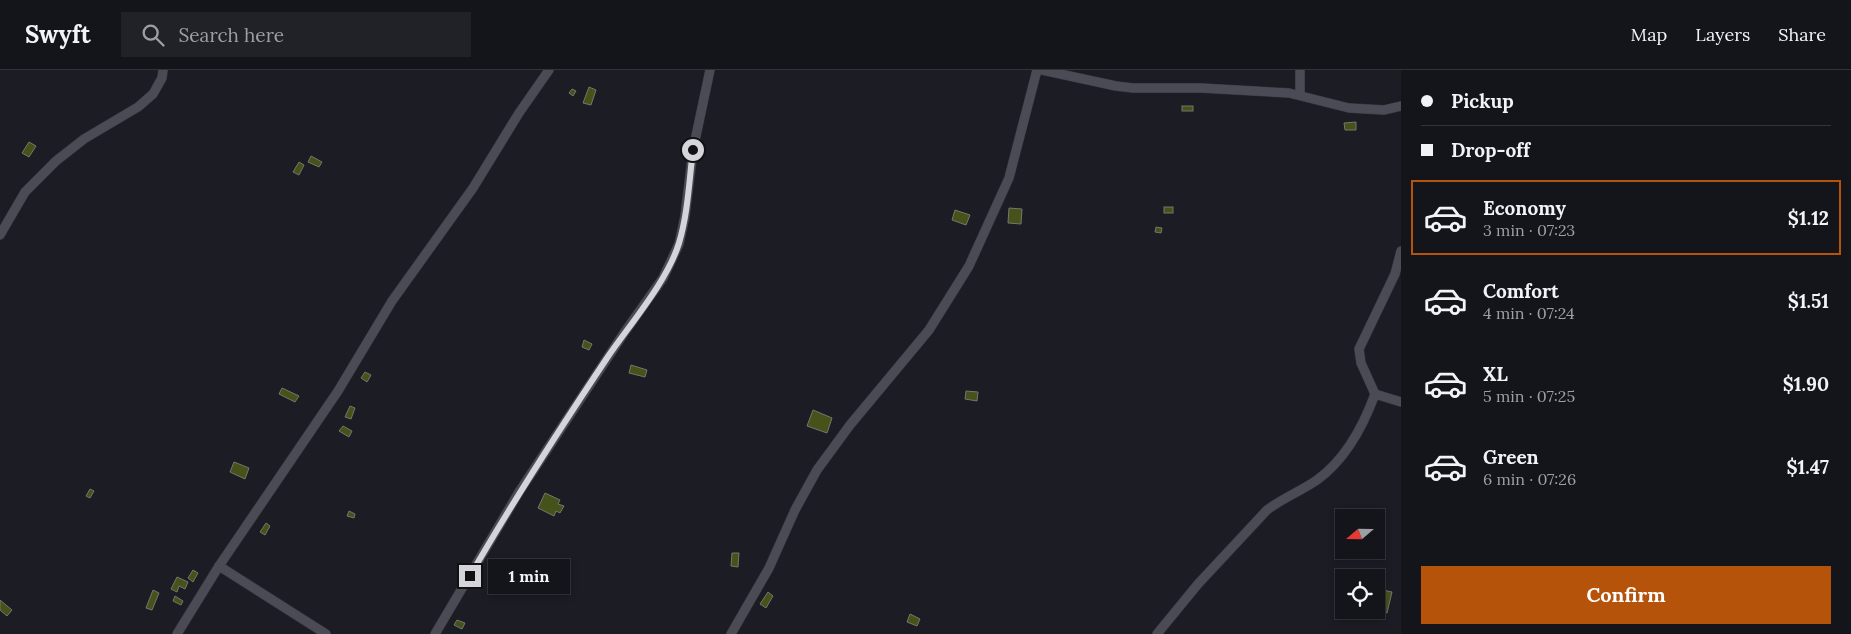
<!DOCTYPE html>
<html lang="en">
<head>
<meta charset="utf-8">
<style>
  :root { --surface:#14151b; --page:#212228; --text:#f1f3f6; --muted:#9d9fa3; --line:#33343a; --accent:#b45309 }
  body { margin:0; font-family:Lora,serif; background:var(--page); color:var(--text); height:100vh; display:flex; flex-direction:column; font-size:19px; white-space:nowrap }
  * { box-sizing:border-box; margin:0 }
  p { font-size:16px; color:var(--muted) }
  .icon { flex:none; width:28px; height:28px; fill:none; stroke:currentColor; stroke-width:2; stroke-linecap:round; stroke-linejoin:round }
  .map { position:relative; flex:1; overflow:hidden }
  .side { display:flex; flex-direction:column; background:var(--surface); width:450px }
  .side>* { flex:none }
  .top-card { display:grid; align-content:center; height:110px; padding:0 20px; background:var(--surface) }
  .needle { width:32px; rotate:250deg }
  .tools { position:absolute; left:1335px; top:439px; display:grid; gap:10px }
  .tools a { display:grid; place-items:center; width:50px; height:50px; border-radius:0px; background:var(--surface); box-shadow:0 2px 8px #0003,0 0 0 1px var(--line); font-size:25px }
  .end { position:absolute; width:22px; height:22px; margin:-11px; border:6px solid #d4d4da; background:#111; box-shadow:0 0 0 2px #111 }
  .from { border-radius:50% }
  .bubble { position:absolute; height:35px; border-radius:0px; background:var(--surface); box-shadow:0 2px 8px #0003,0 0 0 1px var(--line); font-size:16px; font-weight:700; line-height:35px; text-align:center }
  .top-card b { display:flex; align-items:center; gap:18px; height:48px; font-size:19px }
  .top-card b+b { border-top:1px solid var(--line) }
  .top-card i { width:12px; height:12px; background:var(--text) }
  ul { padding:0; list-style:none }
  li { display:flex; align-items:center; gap:15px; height:75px; margin:0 10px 8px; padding:0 10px; border:2px solid transparent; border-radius:0px }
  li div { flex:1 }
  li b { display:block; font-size:19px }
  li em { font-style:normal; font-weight:700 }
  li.active { border-color:var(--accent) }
  li>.icon { width:45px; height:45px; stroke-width:1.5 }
  .button { display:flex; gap:10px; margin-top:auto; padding:10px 20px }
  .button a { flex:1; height:58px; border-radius:0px; background:var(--accent); color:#fff; font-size:20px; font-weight:700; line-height:58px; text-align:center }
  header { display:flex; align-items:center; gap:30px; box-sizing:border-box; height:70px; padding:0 25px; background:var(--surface); border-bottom:1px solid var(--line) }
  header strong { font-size:24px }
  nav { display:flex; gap:28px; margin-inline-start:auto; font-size:18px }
  .search { width:350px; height:45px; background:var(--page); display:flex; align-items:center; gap:12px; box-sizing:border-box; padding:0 18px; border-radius:0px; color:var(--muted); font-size:19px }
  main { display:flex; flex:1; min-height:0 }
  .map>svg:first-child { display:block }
</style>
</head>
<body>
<header>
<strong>Swyft</strong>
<div class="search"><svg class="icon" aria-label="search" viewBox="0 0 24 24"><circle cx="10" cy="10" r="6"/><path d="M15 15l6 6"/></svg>Search here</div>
<nav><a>Map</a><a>Layers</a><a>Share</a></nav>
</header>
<main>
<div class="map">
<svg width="1401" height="564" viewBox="0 0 1401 564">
  <rect width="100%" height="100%" fill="#1b1c24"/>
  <g fill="#45531a" stroke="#73776d">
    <polygon points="589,17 596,20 591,35 583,33"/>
    <polygon points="572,19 576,21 573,26 569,23"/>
    <rect x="1182" y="36" width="11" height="5"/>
    <polygon points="1356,52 1356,60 1345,60 1344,53"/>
    <polygon points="29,72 36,76 29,87 22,83"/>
    <polygon points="311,86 322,92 319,97 308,92"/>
    <polygon points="299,92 304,95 299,105 293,102"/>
    <rect x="1164" y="137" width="9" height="6"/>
    <polygon points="1009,138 1022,139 1021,154 1008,153"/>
    <polygon points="955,140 970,145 966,155 952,150"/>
    <polygon points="1156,157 1162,158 1161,163 1155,162"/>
    <polygon points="584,270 592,274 589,280 582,277"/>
    <polygon points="631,295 647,300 645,307 629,303"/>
    <polygon points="365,302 371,305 367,312 361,308"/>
    <polygon points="282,318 299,326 295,332 279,324"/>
    <polygon points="966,321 978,322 977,331 965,329"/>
    <polygon points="350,336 355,338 351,349 345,347"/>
    <polygon points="813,340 832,348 827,363 807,356"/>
    <polygon points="343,356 352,361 349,367 339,361"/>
    <polygon points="234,392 249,398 245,409 230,402"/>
    <polygon points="90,419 94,421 90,428 86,426"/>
    <polygon points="545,423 560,430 558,434 564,436 560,443 556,441 554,446 538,438"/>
    <polygon points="349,441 355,444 354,448 347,446"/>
    <polygon points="266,453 270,456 265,465 260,462"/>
    <polygon points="732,483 739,483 738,497 731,496"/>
    <polygon points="193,500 198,503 193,512 188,508"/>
    <polygon points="177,507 188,512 185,519 179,516 177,522 171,519"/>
    <polygon points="153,520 159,523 152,540 146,538"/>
    <polygon points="1383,520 1392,522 1387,543 1378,540"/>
    <polygon points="768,522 773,526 766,538 760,534"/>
    <polygon points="175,526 183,531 181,535 173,531"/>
    <polygon points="0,530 12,540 7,546 0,540"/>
    <polygon points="910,544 920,549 917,556 907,552"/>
    <polygon points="457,550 465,553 462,559 454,555"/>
  </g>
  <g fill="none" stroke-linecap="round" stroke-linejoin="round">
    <g stroke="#37383e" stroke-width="10">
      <g id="street">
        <polyline points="1042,0 1116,16 1133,18 1201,18 1289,23 1349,38 1384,40 1401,36"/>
        <polyline points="1300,0 1300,25"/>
        <polyline points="0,165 25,122 56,91 84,69 138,37 153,24 162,8 163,0"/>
        <polyline points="1375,324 1401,332"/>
        <polyline points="219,496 326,564"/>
        <polyline points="177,564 219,496 338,321 392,231 473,118 519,43 549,0"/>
        <polyline points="435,564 519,422 624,263 663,208 679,174 685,146 693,80 710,0"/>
        <polyline points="731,564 769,498 795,440 817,400 850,355 929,260 969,196 1009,108 1037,0"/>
        <path d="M1157 564 1198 514 1267 440C1283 428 1301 421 1317 410 1346 389 1363 357 1375 324L1361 293 1359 279 1395 204 1401 181"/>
      </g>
    </g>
    <use href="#street" stroke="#4a4b54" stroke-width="9"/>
  </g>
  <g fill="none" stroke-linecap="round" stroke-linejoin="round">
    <path stroke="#d4d4da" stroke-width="6" d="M470 506C513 431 559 360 607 288 630 254 667 212 679 173 688 143 689 111 693 80"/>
  </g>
</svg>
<div class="tools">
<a><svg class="needle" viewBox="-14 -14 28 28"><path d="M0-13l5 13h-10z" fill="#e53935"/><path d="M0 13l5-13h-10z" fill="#9d9fa3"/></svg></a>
<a><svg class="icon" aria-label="locate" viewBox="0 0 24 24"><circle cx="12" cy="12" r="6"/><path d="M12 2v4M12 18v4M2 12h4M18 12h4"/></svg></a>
</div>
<i class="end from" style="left:693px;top:80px"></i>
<i class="end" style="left:470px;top:506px"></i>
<div class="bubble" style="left:488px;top:489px;width:82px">1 min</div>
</div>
<section class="side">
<div class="top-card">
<b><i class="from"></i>Pickup</b>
<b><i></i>Drop-off</b>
</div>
<ul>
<li class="active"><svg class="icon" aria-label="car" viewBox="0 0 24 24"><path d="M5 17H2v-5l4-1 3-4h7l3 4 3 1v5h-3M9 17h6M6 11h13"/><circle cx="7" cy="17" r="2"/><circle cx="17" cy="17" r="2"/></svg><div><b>Economy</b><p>3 min · 07:23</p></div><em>$1.12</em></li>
<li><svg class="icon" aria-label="car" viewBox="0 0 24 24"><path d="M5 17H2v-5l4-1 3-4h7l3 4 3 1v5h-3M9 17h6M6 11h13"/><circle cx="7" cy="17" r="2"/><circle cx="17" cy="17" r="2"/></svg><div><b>Comfort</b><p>4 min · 07:24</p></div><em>$1.51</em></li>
<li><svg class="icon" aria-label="car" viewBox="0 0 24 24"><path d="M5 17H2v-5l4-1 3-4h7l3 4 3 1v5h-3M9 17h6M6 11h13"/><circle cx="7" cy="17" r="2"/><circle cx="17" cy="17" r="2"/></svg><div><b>XL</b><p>5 min · 07:25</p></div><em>$1.90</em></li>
<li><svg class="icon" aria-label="car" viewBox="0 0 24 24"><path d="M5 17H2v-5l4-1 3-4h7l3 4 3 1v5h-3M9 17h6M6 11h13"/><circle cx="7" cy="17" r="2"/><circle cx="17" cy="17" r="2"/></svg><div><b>Green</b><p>6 min · 07:26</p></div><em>$1.47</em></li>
</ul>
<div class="button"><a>Confirm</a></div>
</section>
</main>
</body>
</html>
